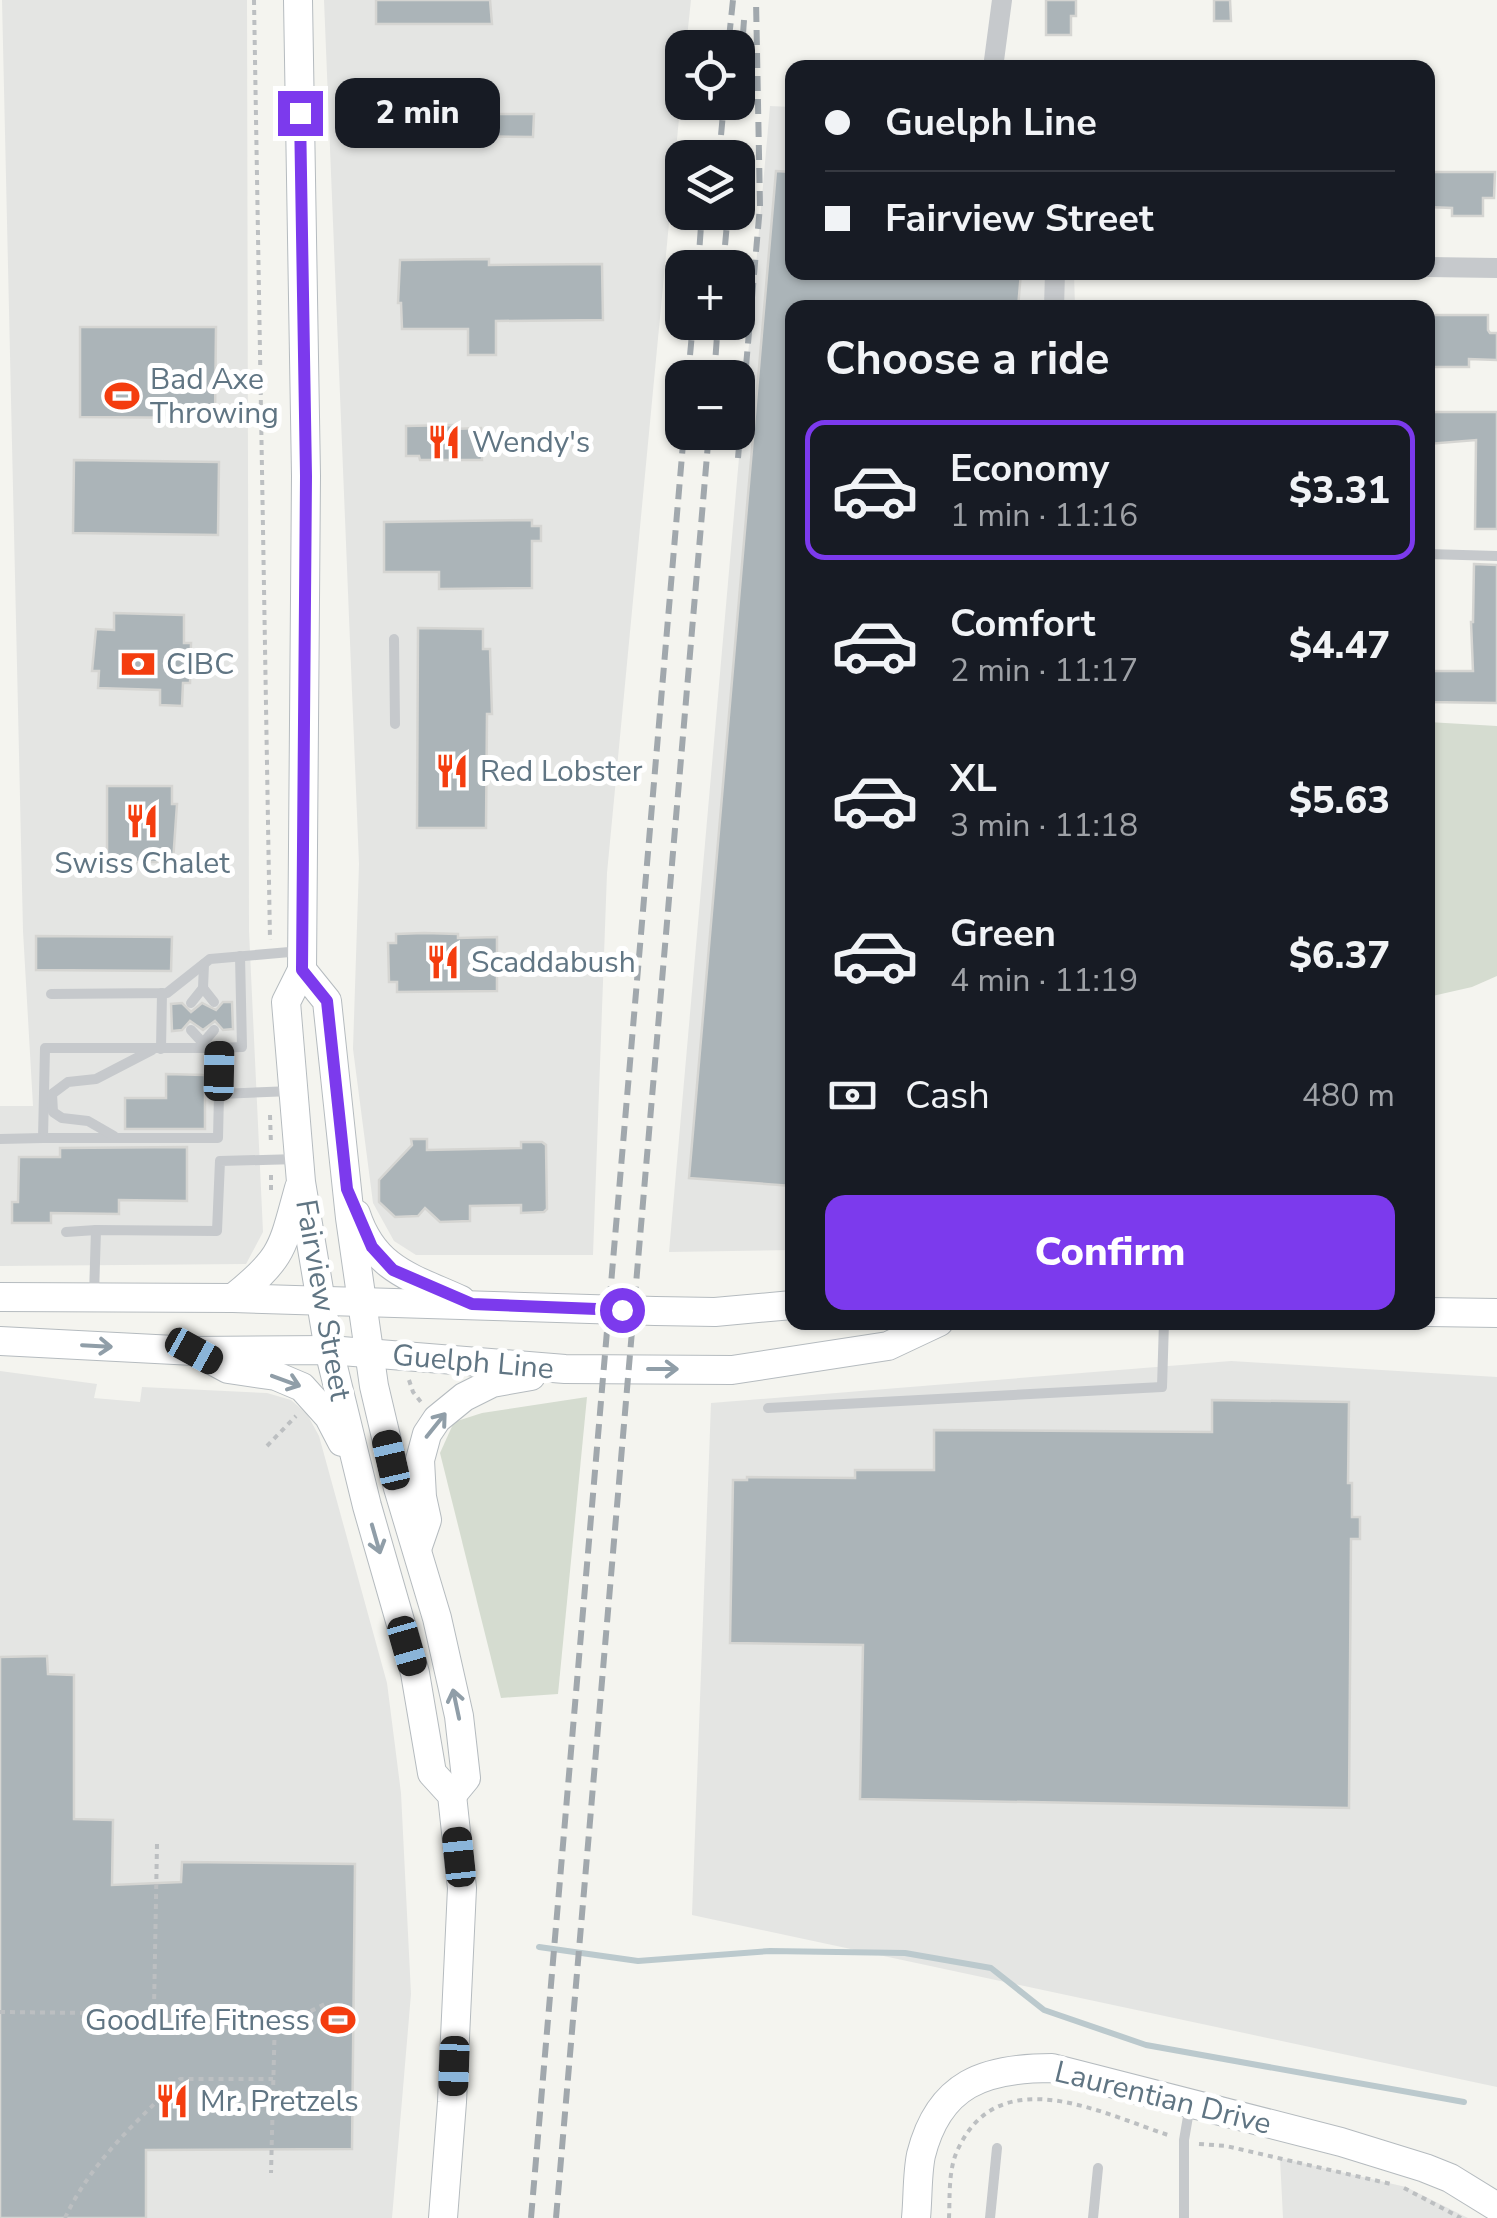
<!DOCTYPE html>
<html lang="en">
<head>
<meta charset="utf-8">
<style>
  :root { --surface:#171b24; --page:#20242c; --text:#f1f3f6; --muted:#9ea1a6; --line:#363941; --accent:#7c3aed }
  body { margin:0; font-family:"Nunito Sans",sans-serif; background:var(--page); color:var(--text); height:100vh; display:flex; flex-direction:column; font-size:38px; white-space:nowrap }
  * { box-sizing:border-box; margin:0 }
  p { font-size:32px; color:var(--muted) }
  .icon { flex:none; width:55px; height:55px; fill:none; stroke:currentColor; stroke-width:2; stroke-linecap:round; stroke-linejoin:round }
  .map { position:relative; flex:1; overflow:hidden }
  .side { position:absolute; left:785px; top:300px; width:650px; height:1030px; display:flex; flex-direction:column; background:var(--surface); border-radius:20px; box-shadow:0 2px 8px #0004 }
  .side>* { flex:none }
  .guide { position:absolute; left:785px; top:60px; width:650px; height:220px; border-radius:20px; box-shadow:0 2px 8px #0004; display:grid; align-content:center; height:220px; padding:0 40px; background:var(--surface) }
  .tools { position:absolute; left:665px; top:30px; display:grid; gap:20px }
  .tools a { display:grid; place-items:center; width:90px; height:90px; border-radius:20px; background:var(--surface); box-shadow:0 2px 8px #0004; font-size:50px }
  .end { position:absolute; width:45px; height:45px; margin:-22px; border:12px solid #7c3aed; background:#fff; box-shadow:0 0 0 5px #fff }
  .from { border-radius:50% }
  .bubble { position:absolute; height:70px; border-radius:20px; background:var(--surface); box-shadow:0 2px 8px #0004; font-size:32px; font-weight:800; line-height:70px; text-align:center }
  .car { position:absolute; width:30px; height:60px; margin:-30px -15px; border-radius:12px; box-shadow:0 0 8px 2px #0007; background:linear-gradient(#222 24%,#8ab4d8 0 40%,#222 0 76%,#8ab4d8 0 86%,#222 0) }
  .guide b { display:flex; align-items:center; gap:35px; height:95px; font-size:38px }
  .guide b+b { border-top:2px solid var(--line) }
  .guide i { width:25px; height:25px; background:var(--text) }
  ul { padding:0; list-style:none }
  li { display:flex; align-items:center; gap:30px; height:140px; margin:0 20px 15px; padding:0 20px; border:5px solid transparent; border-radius:20px }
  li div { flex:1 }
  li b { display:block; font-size:38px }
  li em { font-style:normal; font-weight:800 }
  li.selected { border-color:var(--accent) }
  li>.icon { width:90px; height:90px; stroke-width:1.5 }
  h2 { padding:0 40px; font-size:45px; line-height:120px }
  .pay { display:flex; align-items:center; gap:25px; height:110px; padding:0 40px; font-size:38px }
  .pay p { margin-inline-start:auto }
  .primary-button { display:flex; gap:20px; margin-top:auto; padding:20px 40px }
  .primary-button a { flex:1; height:115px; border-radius:20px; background:var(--accent); color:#fff; font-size:40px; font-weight:800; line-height:115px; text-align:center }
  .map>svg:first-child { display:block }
</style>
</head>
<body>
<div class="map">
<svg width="1497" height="2218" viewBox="0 0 1497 2218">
  <rect width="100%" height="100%" fill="#f4f4ef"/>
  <g fill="#e4e5e3">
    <polygon points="2,0 247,0 249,931 263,1232 246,1264 0,1266 0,1106 33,1106 23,931"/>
    <polygon points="324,0 691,0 686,47 682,48 682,87 607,873 593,1255 416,1255 394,1241 373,1203 353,1049 359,864"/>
    <polygon points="770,106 792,107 792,272 1074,273 1075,307 792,308 792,1250 669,1252"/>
    <polygon points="1231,1361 1497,1377 1497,2087 692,1915 711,1403"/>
    <polygon points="0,1371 97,1384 94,1398 140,1402 142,1387 267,1393 291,1400 307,1414 319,1436 387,1683 401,1793 411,1994 392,2218 0,2218"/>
    <polygon points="1280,2158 1406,2187 1468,2218 1283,2218"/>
  </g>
  <g fill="#d5dcd0">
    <polygon points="1428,722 1497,726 1497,976 1472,987 1428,997"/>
    <polygon points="587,1397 558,1694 501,1698 440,1453 454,1422 482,1413"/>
  </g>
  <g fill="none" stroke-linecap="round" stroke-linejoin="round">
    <polyline stroke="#bbc9cd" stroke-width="6" points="539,1947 638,1961 770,1951 905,1953 991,1968 1044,2010 1146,2045 1464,2102"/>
  </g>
  <g fill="#abb4b8" stroke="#d5d5d2" stroke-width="2.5">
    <polygon points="376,0 490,0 492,24 376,24"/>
    <polygon points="1046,0 1076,0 1076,16 1071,16 1071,35 1046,35"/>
    <polygon points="1214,0 1230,0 1231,21 1214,21"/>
    <polygon points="405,93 485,93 485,114 534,114 533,137 462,136 461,146 446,146 446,136 405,136"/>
    <polygon points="776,171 792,172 792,272 1021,272 1018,308 792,308 792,1186 689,1178"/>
    <polygon points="1428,172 1495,172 1494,198 1483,198 1483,216 1452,216 1452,208 1428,207"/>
    <polygon points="489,259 489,265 602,264 603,320 496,321 496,355 468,355 468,329 402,329 401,303 398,303 400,260"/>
    <polygon points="1428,315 1488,315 1488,330 1490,333 1497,333 1497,360 1469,359 1469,367 1428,367"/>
    <polygon points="80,327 216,327 215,418 80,417"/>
    <polygon points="1428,412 1497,412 1497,529 1475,529 1476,440 1428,444"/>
    <polygon points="453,425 453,429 481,428 482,460 420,460 419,456 406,456 406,426"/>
    <polygon points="74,460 219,462 218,535 73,533"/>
    <polygon points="532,520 532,526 541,526 541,541 532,541 532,588 439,589 439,572 384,572 384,522"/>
    <polygon points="1474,564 1497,565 1497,703 1428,702 1428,671 1473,671 1471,622 1473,622"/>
    <polygon points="114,613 184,615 184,643 191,643 190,683 183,683 182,706 160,705 160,690 98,688 99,671 92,671 96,629 114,630"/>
    <polygon points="418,628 483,629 483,649 490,649 492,714 487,714 486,828 417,828"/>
    <polygon points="107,786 172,786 172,804 177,804 173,862 107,862"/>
    <polygon points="424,933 458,934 458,938 497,937 497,991 397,992 397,982 389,982 388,943 396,943 396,934"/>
    <polygon points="36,936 172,937 171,971 36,970"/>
    <polygon points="223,1002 232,1002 233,1029 223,1030 215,1021 203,1030 190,1021 182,1030 172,1031 171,1004 182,1003 191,1012 202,1003 216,1010"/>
    <polygon points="166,1074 205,1075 205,1129 125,1129 125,1098 166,1098"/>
    <polygon points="411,1139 427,1139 427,1150 521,1148 521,1142 542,1142 546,1145 547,1209 544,1212 521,1213 521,1205 470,1206 470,1221 440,1222 425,1208 418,1216 395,1217 379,1202 379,1180 412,1145"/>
    <polygon points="187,1147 187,1201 119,1200 119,1214 51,1213 51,1223 12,1223 12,1202 18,1202 19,1157 60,1157 60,1148"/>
    <polygon points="1212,1400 1349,1402 1348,1483 1352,1483 1352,1517 1360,1517 1360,1539 1351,1539 1349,1808 860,1799 863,1645 730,1643 733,1480 747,1480 747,1477 855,1478 855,1470 934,1470 934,1430 1212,1432"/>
    <polygon points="47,1656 48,1674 74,1675 74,1819 113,1820 112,1885 181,1882 182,1862 355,1864 352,2149 146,2150 146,2218 0,2218 0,1657"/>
  </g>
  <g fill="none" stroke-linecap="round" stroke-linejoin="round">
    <g stroke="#b5bbbf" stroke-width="30">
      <g id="secondary">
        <polyline points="298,0 306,476 302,970 286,1002 301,1182 329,1350 367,1506 415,1673 432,1773 452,1795 462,1888 452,2102 443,2218"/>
        <polyline points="302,970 327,1001 350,1218 374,1386 398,1488 437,1618 459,1716 466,1778 452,1795"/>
        <path d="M356 1214C374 1270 413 1278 461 1300"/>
        <polyline points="0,1297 233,1298 655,1311 715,1312 792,1305"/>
        <path d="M233 1298C284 1257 282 1249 299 1188"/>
        <polyline points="1428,1312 1497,1313"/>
        <polyline points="0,1341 194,1351 329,1350 565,1369 732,1370 888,1346 939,1322"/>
        <polyline points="200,1354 228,1369 276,1376 302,1387 329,1417 342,1442"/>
        <polyline points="417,1549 427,1520 422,1497 420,1460 427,1434 437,1419 464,1397 492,1383 531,1376"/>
        <path d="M916 2218C918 2198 917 2174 921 2155 939 2083 985 2068 1052 2068L1341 2142 1425 2168 1450 2178 1497 2207"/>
      </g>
    </g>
    <g stroke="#bcbfc1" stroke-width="4" stroke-dasharray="5 5" stroke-linecap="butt">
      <polyline points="254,0 270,940"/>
      <polyline points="270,1115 271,1145"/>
      <polyline points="271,1175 271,1195"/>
      <polyline points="409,1380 413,1392 421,1402"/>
      <polyline points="267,1446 296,1416"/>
      <polyline points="154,2009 157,1844"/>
      <polyline points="0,2012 275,2015 271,2173"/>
      <polyline points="275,2029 325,2004"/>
      <polyline points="1199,2144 1226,2146 1391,2184"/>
      <polyline points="1404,2188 1461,2218"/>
      <path d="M65 2218C91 2162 137 2121 180 2079H273"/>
      <path d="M949 2218C950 2197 948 2169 958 2149 1000 2059 1103 2114 1171 2136"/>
    </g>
    <g stroke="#c6c9cc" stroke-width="10">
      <polyline points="1428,554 1497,556"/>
      <polyline points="394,639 395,724"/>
      <polyline points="204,964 203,988 214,1002"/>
      <polyline points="51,994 167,993 210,959 301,951"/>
      <polyline points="191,1003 203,988"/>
      <polyline points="191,1030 203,1043 214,1030"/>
      <polyline points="220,1048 242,1047 240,956"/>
      <polyline points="161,1049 162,993"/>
      <polyline points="219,1094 218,1138 43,1138 45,1048 220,1048 219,1094 292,1091"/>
      <polyline points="114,1136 88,1121 62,1118 53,1112 52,1094 68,1082 96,1079 152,1050"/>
      <polyline points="0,1139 43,1138"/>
      <polyline points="66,1232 96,1230"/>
      <polyline points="94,1295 96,1230 217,1231 220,1161 298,1159"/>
      <polyline points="768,1408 1162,1387 1164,1322"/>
      <polyline points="990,2218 997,2148"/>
      <polyline points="1093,2218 1098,2168"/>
      <polyline points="1184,2218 1184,2140 1190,2105"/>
    </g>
    <g stroke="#c6c9cc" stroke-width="20">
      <polyline points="993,68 1002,0"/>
      <polyline points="1428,267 1497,268"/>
      <polyline points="1054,308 1055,272"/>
    </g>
    <use href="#secondary" stroke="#fff" stroke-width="28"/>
    <g stroke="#a1a8ad" stroke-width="6" stroke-dasharray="15 8" stroke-linecap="butt">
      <polyline points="729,38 733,0"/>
      <polyline points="738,102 744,20"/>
      <polyline points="719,158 724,102"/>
      <polyline points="698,268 702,212"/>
      <polyline points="723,268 728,212"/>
      <polyline points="688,378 693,322"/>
      <polyline points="714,378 718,322"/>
      <polyline points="738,458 760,206 756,0"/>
      <polyline points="531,2218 684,432"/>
      <polyline points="556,2218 709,432"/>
    </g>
  </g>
  <defs><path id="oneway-shaft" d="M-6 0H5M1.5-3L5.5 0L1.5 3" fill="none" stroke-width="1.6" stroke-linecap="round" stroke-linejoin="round" transform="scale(2.5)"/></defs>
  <g stroke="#909ea8">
    <use href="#oneway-shaft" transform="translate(97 1346) rotate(3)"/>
    <use href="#oneway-shaft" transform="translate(663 1369)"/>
    <use href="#oneway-shaft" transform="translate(286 1381) rotate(20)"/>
    <use href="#oneway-shaft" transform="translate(436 1425) rotate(-51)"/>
    <use href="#oneway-shaft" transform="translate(376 1539) rotate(74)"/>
    <use href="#oneway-shaft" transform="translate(456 1704) rotate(-102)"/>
  </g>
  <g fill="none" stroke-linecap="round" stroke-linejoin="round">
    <polyline stroke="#7c3aed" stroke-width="12" points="300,113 306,476 302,970 327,1001 347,1189 372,1247 393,1270 472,1304 622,1310"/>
  </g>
  <defs>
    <g id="stadium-bare" transform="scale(2.7)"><path d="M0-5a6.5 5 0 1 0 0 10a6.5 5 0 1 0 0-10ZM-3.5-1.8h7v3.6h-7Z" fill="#f43d0f" stroke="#fff" stroke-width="2.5" paint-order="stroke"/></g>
    <g id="restaurant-bare" transform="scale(2.7)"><path d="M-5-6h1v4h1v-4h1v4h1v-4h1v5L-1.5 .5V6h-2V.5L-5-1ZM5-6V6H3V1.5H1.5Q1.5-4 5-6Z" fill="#f43d0f" stroke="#fff" stroke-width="2.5" paint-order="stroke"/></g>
    <g id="bank-bare" transform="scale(2.7)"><path d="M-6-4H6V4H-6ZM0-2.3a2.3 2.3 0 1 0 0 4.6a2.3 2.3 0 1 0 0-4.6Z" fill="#f43d0f" stroke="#fff" stroke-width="2.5" paint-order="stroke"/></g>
  </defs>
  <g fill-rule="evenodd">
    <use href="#stadium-bare" x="122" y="396"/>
    <use href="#restaurant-bare" x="444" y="442"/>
    <use href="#bank-bare" x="138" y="664"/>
    <use href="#restaurant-bare" x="452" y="771"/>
    <use href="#restaurant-bare" x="142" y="821"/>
    <use href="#restaurant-bare" x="443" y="962"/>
    <use href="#stadium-bare" x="338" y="2020"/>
    <use href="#restaurant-bare" x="172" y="2101"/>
  </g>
  <g text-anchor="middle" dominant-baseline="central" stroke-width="10" stroke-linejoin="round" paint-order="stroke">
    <g font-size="30" fill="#607583" stroke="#fff" text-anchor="start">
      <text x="150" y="379">Bad Axe<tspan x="150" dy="34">Throwing</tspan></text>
      <text x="472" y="442">Wendy's</text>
      <text x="166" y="664">CIBC</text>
      <text x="480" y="771">Red Lobster</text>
      <text x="142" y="863" text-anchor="middle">Swiss Chalet</text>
      <text x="471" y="962">Scaddabush</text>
      <text x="310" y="2020" text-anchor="end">GoodLife Fitness</text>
      <text x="200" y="2101">Mr. Pretzels</text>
    </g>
    <g font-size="30" fill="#607583" stroke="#fff">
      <text transform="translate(323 1300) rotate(80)">Fairview Street</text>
      <text transform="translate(473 1362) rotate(5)">Guelph Line</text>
      <text transform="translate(1163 2098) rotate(14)">Laurentian Drive</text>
    </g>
  </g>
</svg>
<div class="tools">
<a><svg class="icon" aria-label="locate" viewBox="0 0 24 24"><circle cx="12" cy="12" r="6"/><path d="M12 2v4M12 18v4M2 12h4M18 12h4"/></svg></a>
<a><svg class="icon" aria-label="layers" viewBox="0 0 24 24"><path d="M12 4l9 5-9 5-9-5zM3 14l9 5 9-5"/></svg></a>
<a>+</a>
<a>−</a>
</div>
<i class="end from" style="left:622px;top:1310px"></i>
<i class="end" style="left:300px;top:113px"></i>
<div class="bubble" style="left:335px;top:78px;width:165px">2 min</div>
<i class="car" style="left:219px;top:1071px;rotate:1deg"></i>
<i class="car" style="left:194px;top:1351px;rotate:119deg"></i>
<i class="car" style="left:391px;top:1460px;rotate:347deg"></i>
<i class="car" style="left:407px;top:1646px;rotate:164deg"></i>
<i class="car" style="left:459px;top:1857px;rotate:354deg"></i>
<i class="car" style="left:454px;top:2066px;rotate:182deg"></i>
<div class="guide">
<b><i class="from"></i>Guelph Line</b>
<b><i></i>Fairview Street</b>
</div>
<section class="side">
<h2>Choose a ride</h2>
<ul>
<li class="selected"><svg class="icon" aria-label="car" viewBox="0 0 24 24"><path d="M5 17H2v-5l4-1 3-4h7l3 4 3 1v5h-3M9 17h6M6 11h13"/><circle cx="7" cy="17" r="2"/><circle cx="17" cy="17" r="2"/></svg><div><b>Economy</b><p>1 min · 11:16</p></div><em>$3.31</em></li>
<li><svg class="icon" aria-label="car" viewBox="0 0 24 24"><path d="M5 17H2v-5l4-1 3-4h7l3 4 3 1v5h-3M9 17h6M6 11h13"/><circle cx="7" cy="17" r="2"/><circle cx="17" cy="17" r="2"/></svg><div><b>Comfort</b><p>2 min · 11:17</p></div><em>$4.47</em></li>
<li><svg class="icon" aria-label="car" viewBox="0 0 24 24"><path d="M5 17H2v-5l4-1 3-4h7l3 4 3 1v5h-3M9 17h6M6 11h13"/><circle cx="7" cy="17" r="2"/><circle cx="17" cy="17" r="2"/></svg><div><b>XL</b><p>3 min · 11:18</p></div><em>$5.63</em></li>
<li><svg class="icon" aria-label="car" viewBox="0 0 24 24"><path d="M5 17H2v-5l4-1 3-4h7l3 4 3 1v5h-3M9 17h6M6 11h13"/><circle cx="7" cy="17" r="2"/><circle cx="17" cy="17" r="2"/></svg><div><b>Green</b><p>4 min · 11:19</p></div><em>$6.37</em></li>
</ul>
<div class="pay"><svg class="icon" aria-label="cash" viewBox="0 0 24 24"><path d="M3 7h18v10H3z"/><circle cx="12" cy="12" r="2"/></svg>Cash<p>480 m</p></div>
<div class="primary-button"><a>Confirm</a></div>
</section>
</div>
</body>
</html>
